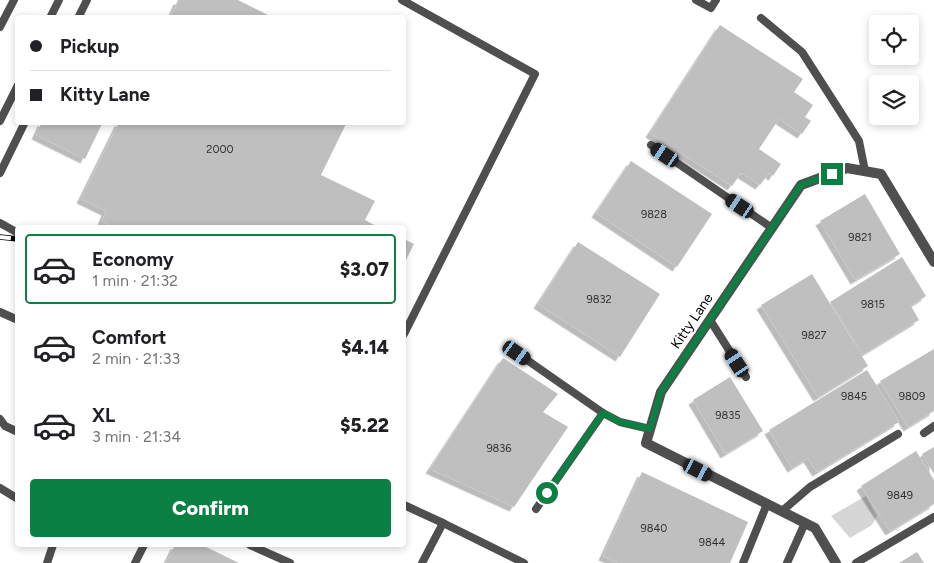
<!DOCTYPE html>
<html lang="en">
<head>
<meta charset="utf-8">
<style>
  :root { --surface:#fff; --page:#f6f6f6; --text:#202124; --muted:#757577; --line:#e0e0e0; --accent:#0b8043 }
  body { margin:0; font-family:Figtree,sans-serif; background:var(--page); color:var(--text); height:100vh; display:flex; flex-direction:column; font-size:19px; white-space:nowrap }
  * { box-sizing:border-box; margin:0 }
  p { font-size:16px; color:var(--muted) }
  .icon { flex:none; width:28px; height:28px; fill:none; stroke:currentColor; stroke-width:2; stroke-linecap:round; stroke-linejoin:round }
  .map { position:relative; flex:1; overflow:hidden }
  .drawer { position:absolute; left:15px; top:225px; width:391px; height:322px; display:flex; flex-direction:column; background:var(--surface); border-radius:5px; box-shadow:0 2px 8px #0003 }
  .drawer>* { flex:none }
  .guide { position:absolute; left:15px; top:15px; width:391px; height:110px; border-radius:5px; box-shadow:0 2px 8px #0003; display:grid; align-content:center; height:110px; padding:0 15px; background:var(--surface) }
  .tools { position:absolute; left:869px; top:15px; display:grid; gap:10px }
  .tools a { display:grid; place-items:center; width:50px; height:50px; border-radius:5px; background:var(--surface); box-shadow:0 2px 8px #0003; font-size:25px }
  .end { position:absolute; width:22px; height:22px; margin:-11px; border:6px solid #0b8043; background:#fff; box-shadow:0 0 0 2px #fff }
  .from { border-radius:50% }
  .car { position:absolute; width:15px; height:30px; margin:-15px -8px; border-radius:6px; box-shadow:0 0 4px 1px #0007; background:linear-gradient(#222 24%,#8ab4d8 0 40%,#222 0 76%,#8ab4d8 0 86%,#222 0) }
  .guide b { display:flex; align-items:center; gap:18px; height:48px; font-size:19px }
  .guide b+b { border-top:1px solid var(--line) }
  .guide i { width:12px; height:12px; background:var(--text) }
  ul { padding:9px 0 0; list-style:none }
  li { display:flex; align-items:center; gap:15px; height:70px; margin:0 10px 8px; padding:0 5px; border:2px solid transparent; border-radius:5px }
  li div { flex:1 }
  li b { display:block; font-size:19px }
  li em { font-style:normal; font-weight:800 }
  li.current { border-color:var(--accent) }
  li>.icon { width:45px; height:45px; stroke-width:1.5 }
  .cta { display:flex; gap:10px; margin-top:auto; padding:10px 15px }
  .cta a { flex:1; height:58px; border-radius:5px; background:var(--accent); color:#fff; font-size:20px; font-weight:800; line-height:58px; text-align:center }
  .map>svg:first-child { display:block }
</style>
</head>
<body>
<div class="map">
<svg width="934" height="563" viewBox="0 0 934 563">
  <defs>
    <filter id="shadow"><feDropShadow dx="-4.5" dy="4.5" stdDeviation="0" flood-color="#0004"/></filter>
  </defs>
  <rect width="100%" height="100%" fill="#fff"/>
  <polygon fill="#d6d6d6" points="866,496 877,516 872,525 850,538 831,516"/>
  <g fill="#bfbfbf" filter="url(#shadow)">
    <polygon points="178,0 238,0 274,18 170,18"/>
    <polygon points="720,25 803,79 794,92 813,105 805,117 811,121 802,134 779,119 759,149 781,164 773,176 769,173 760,185 741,173 732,186 650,133"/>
    <polygon points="42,122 103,122 85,159 36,135"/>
    <polygon points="119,122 347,122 321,175 375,201 365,220 380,228 114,228 102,221 106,211 81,199"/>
    <polygon points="631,161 712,214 677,267 596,213"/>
    <polygon points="865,194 900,254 855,280 820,221"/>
    <polygon points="404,239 414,244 404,264"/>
    <polygon points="578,242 660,294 620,357 538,304"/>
    <polygon points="902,257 926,296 911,306 919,320 863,354 830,302"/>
    <polygon points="812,274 868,366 818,397 761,305"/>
    <polygon points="934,349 934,411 908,427 880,381"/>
    <polygon points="503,358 558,394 543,412 568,427 514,507 430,469"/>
    <polygon points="867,370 899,422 817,472 808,458 792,468 769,430"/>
    <polygon points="730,377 763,431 725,454 693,400"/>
    <polygon points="934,447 934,474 922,454"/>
    <polygon points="916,451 934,480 934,504 890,531 861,486"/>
    <polygon points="642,472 748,522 730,563 618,563 603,556"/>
    <polygon points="175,545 202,545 239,563 166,563"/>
    <polygon points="917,552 924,563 899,563"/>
  </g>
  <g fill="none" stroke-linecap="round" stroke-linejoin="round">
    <g stroke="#4f4f4f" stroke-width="8">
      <polyline points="402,0 535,74 404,334"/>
      <polyline points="696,0 711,8 716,0"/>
      <polyline points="50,18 59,0"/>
      <polyline points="78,18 87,0"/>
      <polyline points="761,18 802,52 859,141 865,171"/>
      <polyline points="0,27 14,0"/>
      <polyline points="0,121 18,85"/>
      <polyline points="651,145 772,228"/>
      <polyline points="0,173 25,122"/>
      <polyline points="0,223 18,233"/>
      <polyline points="0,312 18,320"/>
      <polyline points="710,320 746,377"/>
      <polyline points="517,353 603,413"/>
      <polyline points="0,419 5,426 18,432"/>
      <polyline points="924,433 934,426"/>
      <polyline points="0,488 18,499"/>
      <polyline points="404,505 443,523 422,563"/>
      <polyline points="536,509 603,413 620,422 650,429"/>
      <polyline points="782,511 810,487 898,434"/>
      <polyline points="443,523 524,563"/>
      <polyline points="250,545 290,563"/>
      <polyline points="47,563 53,545"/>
      <polyline points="135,563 144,545"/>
      <polyline points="743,563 767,504"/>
      <polyline points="787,563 805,523"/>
      <polyline points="856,563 934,517"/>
    </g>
    <polyline stroke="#4f4f4f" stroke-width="10" points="836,563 815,528 646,443 661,392 801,185 847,168 881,174 934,262"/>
    <g stroke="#000" stroke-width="5.5">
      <polyline id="rail" points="0,237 18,239"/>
    </g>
    <use href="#rail" stroke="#fff" stroke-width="4" stroke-dasharray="11" stroke-linecap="butt"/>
  </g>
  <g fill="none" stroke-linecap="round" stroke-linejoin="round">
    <polyline stroke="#0b8043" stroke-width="6" points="547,493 603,413 620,422 650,429 661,392 801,185 832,174"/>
  </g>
  <g text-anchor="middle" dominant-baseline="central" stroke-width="4" stroke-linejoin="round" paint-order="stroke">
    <g font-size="11" fill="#303030">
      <text x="220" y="149">2000</text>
      <text x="654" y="214">9828</text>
      <text x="860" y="237">9821</text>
      <text x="599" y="299">9832</text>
      <text x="873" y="304">9815</text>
      <text x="814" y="335">9827</text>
      <text x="854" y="396">9845</text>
      <text x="912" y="396">9809</text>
      <text x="728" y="415">9835</text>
      <text x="499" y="448">9836</text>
      <text x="900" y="495">9849</text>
      <text x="654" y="528">9840</text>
      <text x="712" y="542">9844</text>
    </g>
    <g font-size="14" fill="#000" stroke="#fff">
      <text transform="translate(692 321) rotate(-56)">Kitty Lane</text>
    </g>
  </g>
</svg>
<div class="tools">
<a><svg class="icon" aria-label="locate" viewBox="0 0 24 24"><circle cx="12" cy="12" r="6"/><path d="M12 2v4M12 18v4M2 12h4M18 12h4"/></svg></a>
<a><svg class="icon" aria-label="layers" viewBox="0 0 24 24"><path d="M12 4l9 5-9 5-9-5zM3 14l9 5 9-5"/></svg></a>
</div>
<i class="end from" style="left:547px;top:493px"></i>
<i class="end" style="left:832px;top:174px"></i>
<i class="car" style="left:665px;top:155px;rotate:304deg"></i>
<i class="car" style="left:740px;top:206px;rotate:304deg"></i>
<i class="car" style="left:517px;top:353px;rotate:125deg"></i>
<i class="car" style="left:737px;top:363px;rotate:327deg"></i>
<i class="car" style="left:698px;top:470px;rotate:117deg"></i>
<div class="guide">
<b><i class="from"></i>Pickup</b>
<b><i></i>Kitty Lane</b>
</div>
<section class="drawer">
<ul>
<li class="current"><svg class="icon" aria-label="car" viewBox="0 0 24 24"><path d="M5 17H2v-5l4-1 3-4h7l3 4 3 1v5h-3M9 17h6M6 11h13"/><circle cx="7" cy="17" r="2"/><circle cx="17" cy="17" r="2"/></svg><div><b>Economy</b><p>1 min · 21:32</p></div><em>$3.07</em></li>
<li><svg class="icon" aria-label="car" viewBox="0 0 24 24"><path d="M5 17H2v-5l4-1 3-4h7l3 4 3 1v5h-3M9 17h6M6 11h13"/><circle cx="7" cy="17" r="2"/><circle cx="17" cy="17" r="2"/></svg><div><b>Comfort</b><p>2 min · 21:33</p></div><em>$4.14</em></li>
<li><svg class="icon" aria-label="car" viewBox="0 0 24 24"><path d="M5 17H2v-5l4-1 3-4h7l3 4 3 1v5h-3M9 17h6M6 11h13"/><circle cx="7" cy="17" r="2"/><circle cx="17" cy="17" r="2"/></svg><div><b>XL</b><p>3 min · 21:34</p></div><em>$5.22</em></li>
</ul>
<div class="cta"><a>Confirm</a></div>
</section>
</div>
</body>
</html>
